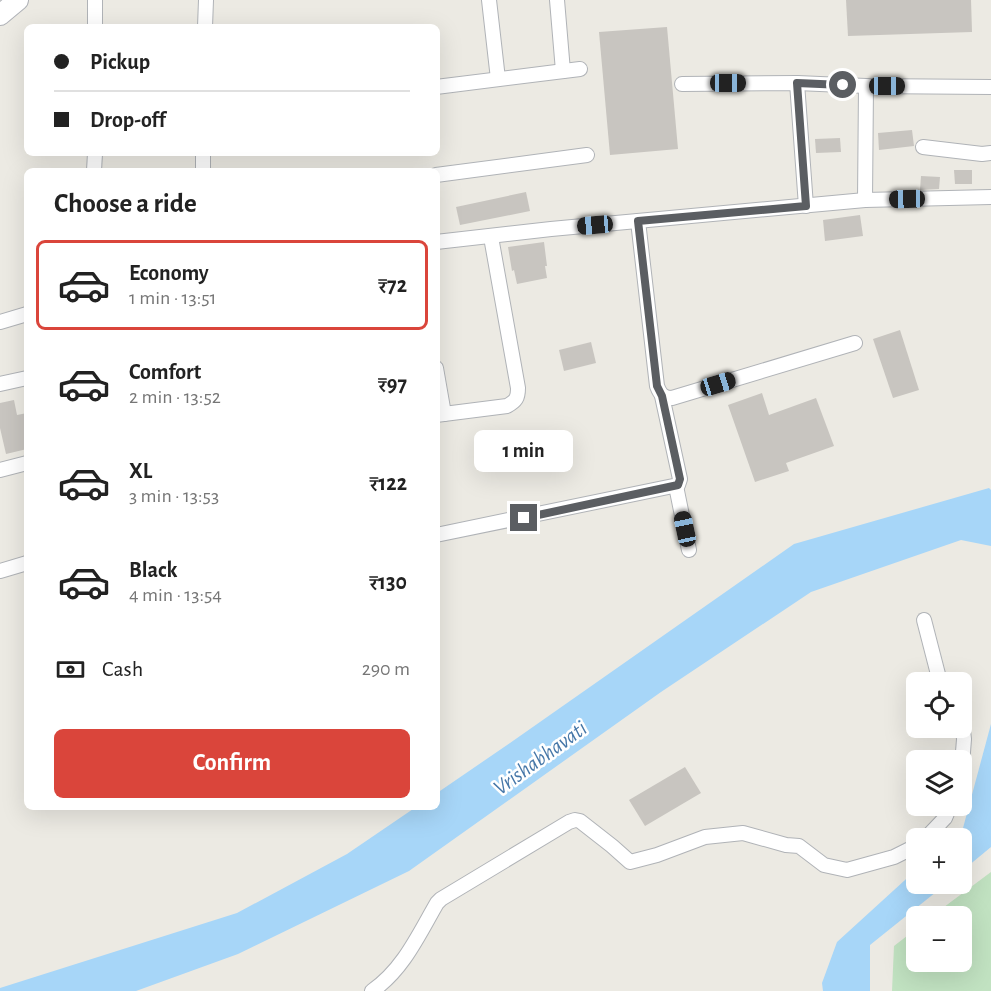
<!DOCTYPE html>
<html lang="en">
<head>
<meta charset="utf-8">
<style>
  :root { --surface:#fff; --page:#f6f6f6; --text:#222; --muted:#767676; --line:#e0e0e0; --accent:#da453b }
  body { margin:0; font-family:"Alegreya Sans",sans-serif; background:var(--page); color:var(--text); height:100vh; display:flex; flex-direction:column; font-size:22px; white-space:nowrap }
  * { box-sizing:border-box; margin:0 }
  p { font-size:20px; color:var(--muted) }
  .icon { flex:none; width:33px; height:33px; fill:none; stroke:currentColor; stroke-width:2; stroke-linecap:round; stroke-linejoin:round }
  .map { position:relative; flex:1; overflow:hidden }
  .panel { position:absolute; left:24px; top:168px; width:416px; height:642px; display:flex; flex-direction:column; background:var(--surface); border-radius:9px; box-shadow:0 6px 24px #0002 }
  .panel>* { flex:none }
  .top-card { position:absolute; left:24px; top:24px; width:416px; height:132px; border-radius:9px; box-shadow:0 6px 24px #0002; display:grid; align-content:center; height:132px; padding:0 30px; background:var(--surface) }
  .buttons { position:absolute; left:906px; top:672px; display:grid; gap:12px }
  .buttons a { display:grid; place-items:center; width:66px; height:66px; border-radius:9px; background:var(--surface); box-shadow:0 6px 24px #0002; font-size:30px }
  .end { position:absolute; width:27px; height:27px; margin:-14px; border:8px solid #5b5e62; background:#fff; box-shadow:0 0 0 3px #fff }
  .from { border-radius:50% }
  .bubble { position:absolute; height:42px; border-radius:9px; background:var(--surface); box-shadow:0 6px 24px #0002; font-size:20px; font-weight:700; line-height:42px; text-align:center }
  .car { position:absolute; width:18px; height:36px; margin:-18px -9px; border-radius:8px; box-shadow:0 0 4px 2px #0007; background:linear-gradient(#222 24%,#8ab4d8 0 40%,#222 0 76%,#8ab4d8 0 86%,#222 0) }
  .top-card b { display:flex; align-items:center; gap:21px; height:57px; font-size:22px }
  .top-card b+b { border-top:2px solid var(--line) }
  .top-card i { width:15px; height:15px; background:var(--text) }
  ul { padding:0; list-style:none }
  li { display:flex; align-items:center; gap:18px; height:90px; margin:0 12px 9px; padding:0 18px; border:3px solid transparent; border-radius:9px }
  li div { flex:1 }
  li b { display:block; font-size:22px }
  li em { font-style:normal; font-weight:700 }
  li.selected { border-color:var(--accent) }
  li>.icon { width:54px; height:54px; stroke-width:1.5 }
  h2 { padding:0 30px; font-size:27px; line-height:72px }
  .pay { display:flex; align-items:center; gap:15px; height:66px; padding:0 30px; font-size:22px }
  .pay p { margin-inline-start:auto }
  .cta { display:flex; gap:12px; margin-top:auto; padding:12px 30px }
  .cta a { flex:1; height:69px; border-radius:9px; background:var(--accent); color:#fff; font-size:24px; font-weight:700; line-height:69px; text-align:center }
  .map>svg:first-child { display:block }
</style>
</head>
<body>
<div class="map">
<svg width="991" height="991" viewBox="0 0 991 991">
  <rect width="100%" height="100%" fill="#eceae3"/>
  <polygon fill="#c1e2c1" points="991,872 991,991 892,991 894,946 916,929 916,962 962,962 962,916 932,916"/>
  <g fill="#a7d6f8">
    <polygon points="989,488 991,490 991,546 961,540 811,592 661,692 409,871 238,954 136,991 0,991 0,988 237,913 347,854 416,807 436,807 437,793 510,743 794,544"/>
    <polygon points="991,724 991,847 962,871 962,838 952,838 963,828"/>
    <polygon points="916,870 916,884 946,884 870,945 870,991 823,991 822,983 837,942"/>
  </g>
  <g fill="#c8c5c0">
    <polygon points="846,0 971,0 972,32 848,36"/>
    <polygon points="667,27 678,149 610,155 599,32"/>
    <polygon points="912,130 914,146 879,150 878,133"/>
    <polygon points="840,138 841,152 816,153 815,139"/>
    <polygon points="954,170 972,170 972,184 955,184"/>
    <polygon points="921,176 940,177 939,189 920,190"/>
    <polygon points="526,192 530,211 460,225 456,207"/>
    <polygon points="860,215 863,236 825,241 823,220"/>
    <polygon points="544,242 547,266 545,266 547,278 517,284 514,270 512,271 508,247"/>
    <polygon points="900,330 919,390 893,398 873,339"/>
    <polygon points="591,342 596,363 564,371 559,350"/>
    <polygon points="762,393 769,415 816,398 834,446 786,463 789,471 755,482 728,405"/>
    <polygon points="14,400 17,415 27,413 27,449 6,454 0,428 0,403"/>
    <polygon points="685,767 701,793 645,826 629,800"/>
  </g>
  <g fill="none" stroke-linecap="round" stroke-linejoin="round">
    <g stroke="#b0b3b7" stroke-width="16">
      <g id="street">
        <polyline points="489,0 498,79"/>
        <polyline points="557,0 563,71"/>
        <polyline points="95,27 95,0"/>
        <polyline points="205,27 206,0"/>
        <polyline points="797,83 806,206"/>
        <polyline points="682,84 797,83 866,86 991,87"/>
        <polyline points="436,87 580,69"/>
        <polyline points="923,147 982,154 991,153"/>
        <polyline points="94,171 95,153"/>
        <polyline points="203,171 203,153"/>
        <polyline points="436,175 587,155"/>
        <polyline points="865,200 866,86"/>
        <path d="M638 221 657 386C660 394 663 398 672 398L855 343"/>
        <polyline points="436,242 551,229 865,200 991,197"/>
        <polyline points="0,322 27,314"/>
        <polyline points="436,368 444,414"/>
        <polyline points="0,384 27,378"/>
        <path d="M436 415 507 406C516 401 518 398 518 388L491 237"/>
        <polyline points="0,470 27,463"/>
        <polyline points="676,486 689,550"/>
        <polyline points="436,535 678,485 680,479 662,396"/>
        <polyline points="0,571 27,563"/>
        <polyline points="924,620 940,682"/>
        <polyline points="962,722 964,739 962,765"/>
        <polyline points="926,838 945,818 950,806"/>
        <path d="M372 991C403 970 419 934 437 903L441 899 569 822 575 820 580 821 612 846 630 862 657 855 705 837 743 833 786 845 799 846 824 865 847 870 894 857 916 846"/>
      </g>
    </g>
    <g stroke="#afb2b7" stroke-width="22">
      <polyline id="secondary" points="0,15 18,0"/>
    </g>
    <use href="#street" stroke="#fff" stroke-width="14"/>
    <use href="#secondary" stroke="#fff" stroke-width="20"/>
  </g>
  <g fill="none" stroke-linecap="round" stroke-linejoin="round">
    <polyline stroke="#5b5e62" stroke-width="8" points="524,518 678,485 680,479 662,396 657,386 638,221 806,206 797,83 843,85"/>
  </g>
  <g text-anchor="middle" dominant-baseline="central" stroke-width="5" stroke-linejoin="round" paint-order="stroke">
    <g font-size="22" font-style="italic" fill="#4677a8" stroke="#fff">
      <text transform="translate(540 758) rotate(-36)">Vrishabhavati</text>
    </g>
  </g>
</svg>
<div class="buttons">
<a><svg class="icon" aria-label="locate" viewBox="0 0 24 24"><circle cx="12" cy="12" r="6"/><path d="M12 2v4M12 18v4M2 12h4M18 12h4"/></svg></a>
<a><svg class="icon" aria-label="layers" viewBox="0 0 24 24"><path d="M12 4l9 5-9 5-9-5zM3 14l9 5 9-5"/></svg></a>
<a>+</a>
<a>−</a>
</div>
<i class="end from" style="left:843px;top:85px"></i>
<i class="end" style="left:524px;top:518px"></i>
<div class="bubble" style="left:474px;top:430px;width:99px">1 min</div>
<i class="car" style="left:728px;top:83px;rotate:90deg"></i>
<i class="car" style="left:887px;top:86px;rotate:90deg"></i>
<i class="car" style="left:907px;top:199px;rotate:269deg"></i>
<i class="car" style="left:595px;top:225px;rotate:265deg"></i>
<i class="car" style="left:718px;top:384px;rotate:73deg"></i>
<i class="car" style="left:685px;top:529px;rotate:348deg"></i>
<div class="top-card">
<b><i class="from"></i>Pickup</b>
<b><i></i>Drop-off</b>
</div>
<section class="panel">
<h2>Choose a ride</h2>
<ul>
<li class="selected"><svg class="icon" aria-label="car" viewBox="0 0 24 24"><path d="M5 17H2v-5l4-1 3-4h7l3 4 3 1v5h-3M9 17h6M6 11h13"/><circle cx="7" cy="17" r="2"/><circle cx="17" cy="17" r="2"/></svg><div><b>Economy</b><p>1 min · 13:51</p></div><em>₹72</em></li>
<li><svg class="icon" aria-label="car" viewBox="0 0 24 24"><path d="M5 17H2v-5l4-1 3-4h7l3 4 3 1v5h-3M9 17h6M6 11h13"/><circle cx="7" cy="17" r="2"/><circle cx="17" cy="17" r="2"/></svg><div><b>Comfort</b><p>2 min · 13:52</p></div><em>₹97</em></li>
<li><svg class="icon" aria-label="car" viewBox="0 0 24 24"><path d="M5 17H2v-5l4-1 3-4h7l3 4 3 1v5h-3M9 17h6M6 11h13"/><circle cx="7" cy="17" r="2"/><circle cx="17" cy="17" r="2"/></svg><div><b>XL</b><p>3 min · 13:53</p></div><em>₹122</em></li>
<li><svg class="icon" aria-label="car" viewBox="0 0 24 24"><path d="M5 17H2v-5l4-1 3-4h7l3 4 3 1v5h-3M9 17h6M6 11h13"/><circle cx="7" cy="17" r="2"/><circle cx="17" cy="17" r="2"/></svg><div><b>Black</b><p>4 min · 13:54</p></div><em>₹130</em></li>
</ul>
<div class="pay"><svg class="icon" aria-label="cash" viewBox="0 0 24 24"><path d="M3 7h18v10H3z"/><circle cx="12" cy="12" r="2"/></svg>Cash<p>290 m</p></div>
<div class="cta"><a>Confirm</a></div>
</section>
</div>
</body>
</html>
